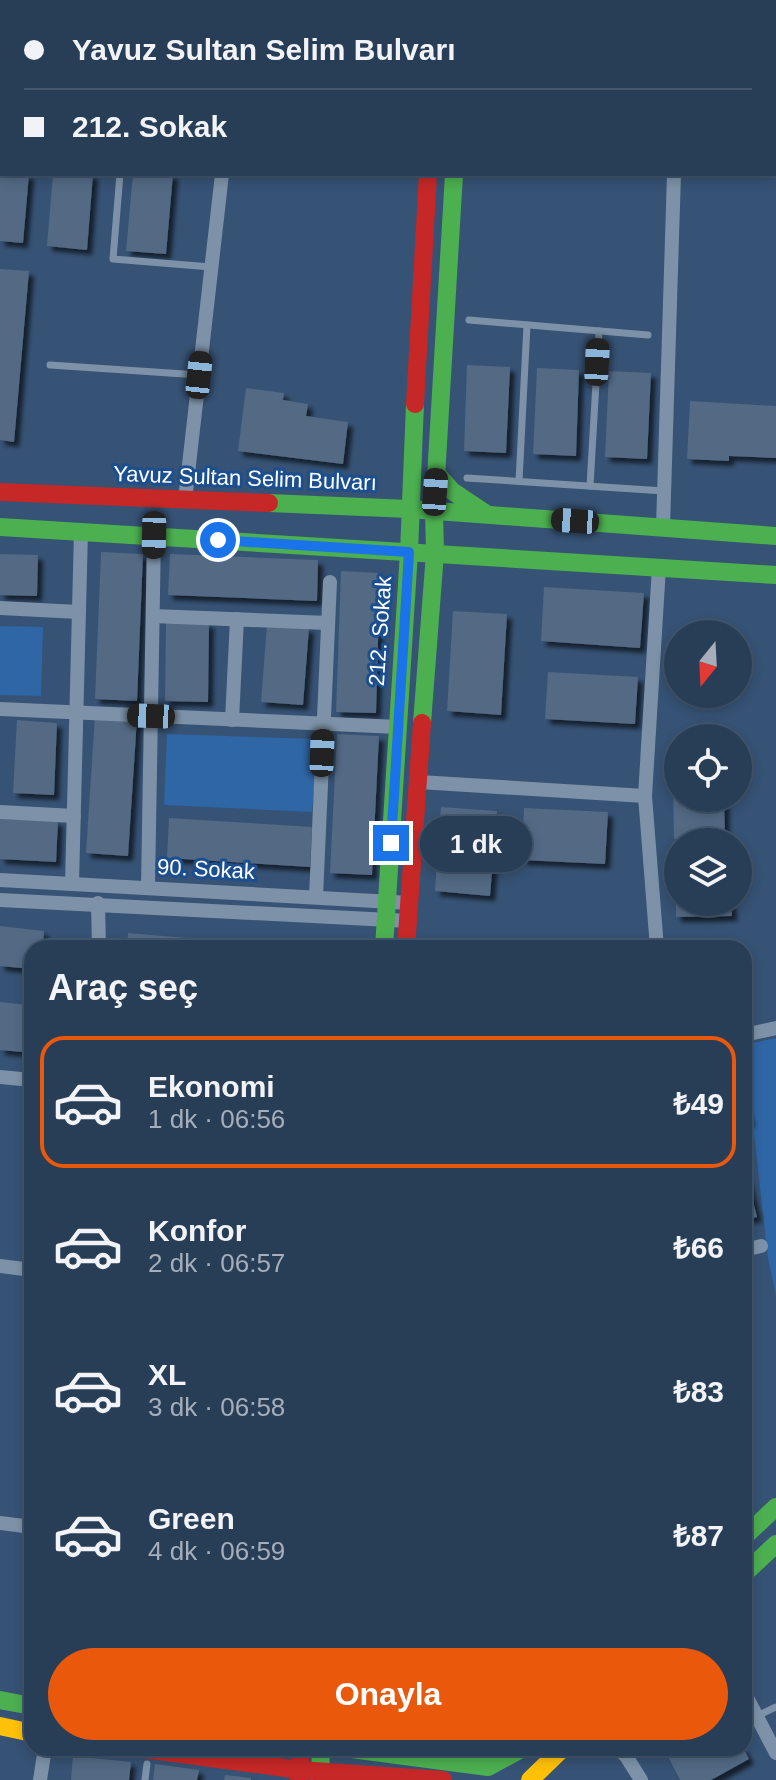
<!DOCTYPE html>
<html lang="tr">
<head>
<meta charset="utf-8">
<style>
  :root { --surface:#283e57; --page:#30455d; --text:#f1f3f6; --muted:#a5aeba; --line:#44576d; --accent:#ea580c }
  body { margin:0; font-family:Arial,sans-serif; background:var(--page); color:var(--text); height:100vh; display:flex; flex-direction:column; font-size:30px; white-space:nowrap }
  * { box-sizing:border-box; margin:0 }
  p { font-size:26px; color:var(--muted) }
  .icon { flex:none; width:44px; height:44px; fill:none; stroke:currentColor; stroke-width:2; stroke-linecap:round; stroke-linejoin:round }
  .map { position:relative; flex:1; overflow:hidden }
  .drawer { position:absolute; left:24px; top:940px; width:728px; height:816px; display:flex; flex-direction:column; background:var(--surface); border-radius:24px; box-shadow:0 4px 12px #0003,0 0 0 2px var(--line) }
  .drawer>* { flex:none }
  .top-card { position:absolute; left:0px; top:0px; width:776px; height:176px; box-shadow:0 4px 12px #0003,0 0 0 2px var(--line); display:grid; align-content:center; height:176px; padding:0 24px; background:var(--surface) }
  .needle { width:52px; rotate:198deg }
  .buttons { position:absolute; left:664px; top:620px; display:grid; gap:16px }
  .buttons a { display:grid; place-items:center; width:88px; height:88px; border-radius:50%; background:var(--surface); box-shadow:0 4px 12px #0003,0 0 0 2px var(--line); font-size:40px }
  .end { position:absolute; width:36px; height:36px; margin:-18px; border:10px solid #1a73e8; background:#fff; box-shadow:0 0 0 4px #fff }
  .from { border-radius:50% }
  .bubble { position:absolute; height:56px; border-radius:28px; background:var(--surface); box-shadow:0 4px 12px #0003,0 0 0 2px var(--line); font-size:26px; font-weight:700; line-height:56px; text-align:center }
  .car { position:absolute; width:24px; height:48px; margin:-24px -12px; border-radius:10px; box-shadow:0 0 6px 2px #0007; background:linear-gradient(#222 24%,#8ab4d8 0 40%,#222 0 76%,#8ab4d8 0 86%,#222 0) }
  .top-card b { display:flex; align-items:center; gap:28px; height:76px; font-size:30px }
  .top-card b+b { border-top:2px solid var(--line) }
  .top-card i { width:20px; height:20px; background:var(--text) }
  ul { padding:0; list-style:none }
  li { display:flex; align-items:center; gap:24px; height:132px; margin:0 16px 12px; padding:0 8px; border:4px solid transparent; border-radius:24px }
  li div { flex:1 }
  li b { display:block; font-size:30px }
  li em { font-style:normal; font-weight:700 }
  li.selected { border-color:var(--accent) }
  li>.icon { width:72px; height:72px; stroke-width:1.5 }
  h2 { padding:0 24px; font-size:36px; line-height:96px }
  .action { display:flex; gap:16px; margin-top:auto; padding:16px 24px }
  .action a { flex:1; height:92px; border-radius:48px; background:var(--accent); color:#fff; font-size:32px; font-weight:700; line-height:92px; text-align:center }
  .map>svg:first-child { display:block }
</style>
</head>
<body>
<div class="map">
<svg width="776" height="1780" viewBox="0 0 776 1780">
  <defs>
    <filter id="shadow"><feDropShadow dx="5" dy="5" stdDeviation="2" flood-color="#0009"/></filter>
  </defs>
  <rect width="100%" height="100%" fill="#365274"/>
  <g fill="#2f66a5">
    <polygon points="0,626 43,627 41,696 0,695"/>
    <polygon points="167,734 318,739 312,812 164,805"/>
    <polygon points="776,1038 776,1296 768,1258 744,1045"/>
  </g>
  <g fill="#526984" filter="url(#shadow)">
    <polygon points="0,174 29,174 23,243 0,241"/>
    <polygon points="53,174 93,174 87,250 47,246"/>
    <polygon points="133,174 173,174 166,254 126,251"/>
    <polygon points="0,269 29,271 14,442 0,440"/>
    <polygon points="467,365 510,367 506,453 464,451"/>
    <polygon points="537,368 579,370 576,456 533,454"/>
    <polygon points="609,371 651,373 647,459 605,457"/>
    <polygon points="246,388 284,393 283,400 308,404 306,416 348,422 343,464 238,451"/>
    <polygon points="690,401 776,406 776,458 729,456 729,461 687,459"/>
    <polygon points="101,552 143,554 137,701 95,699"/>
    <polygon points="0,554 38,555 37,596 0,595"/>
    <polygon points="170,554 318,560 317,601 168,595"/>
    <polygon points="341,571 380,573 376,713 336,712"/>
    <polygon points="544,587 644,593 640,648 541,641"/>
    <polygon points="453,611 507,614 501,715 447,711"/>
    <polygon points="166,623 209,623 208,702 165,701"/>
    <polygon points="267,624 309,628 303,705 261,702"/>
    <polygon points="548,672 638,677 635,724 545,719"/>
    <polygon points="95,715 137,718 128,856 86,853"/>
    <polygon points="17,720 57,723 54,795 13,793"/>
    <polygon points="337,734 379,736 372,875 330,873"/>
    <polygon points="673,787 678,787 678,798 724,798 725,837 674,839"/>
    <polygon points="441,807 497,811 490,896 435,891"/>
    <polygon points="524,808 608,812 605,864 522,860"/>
    <polygon points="169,818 312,827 310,867 167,858"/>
    <polygon points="0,819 58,821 56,862 0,859"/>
    <polygon points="676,902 731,902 732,916 676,917"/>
    <polygon points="0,926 44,931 43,948 32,948 32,969 0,966"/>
    <polygon points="128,933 187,938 186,948 127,948"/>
    <polygon points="450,938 478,941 477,948 449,948"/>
    <polygon points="210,940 269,945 269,948 210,948"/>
    <polygon points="287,943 322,946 322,948 287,948"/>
    <polygon points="0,1002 28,1005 22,1052 0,1050"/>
    <polygon points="745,1102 750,1122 744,1123 744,1103"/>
    <polygon points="744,1166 757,1217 744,1220"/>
    <polygon points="671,1748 743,1748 749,1759 711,1780 680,1780 665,1751"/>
    <polygon points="73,1756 131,1762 129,1780 71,1780"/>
    <polygon points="155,1764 199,1770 197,1780 153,1780"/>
    <polygon points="225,1775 251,1778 251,1780 224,1780"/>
  </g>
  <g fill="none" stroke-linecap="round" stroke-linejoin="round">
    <g stroke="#7d92a8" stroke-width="7">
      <polyline points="169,2 169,0"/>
      <polyline points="348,2 348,0"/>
      <polyline points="120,174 113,259 211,267"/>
      <polyline points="469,320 648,335"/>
      <polyline points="50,365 199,375"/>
      <polyline points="467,478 664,491"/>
      <polyline points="519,481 527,325"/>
      <polyline points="590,486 599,331"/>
      <polyline points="757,1716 776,1707"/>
      <polyline points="145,1780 147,1764"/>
    </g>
    <g stroke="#7d92a8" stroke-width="14">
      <polyline points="64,2 64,0"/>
      <polyline points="269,2 269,0"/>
      <polyline points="0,39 2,39"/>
      <polyline points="774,145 776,145"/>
      <polyline points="185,500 222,174"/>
      <polyline points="663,527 674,174"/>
      <polyline points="0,608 79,612"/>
      <polyline points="153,616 328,623"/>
      <polyline points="0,709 398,727"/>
      <polyline points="232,720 237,619"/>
      <polyline points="419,782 645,796"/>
      <polyline points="0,812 74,816"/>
      <polyline points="0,880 410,903"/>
      <polyline points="72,884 81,531"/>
      <polyline points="148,887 154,535"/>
      <polyline points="316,897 330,582"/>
      <polyline points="0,900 409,921"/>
      <polyline points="98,903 99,948"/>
      <polyline points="657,948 645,796 659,567"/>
      <polyline points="744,1035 776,1028"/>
      <polyline points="0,1077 32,1080"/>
      <polyline points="744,1250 761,1246"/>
      <polyline points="0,1266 32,1270"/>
      <polyline points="0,1523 32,1527"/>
      <polyline points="744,1692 776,1753"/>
      <polyline points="617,1748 626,1756 641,1780"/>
      <polyline points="40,1780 45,1748"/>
    </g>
    <g stroke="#4caf50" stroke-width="18">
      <polyline points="465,0 465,2"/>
      <polyline points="438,2 439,0"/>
      <polyline points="436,473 452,491 485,513"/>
      <polyline points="269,503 409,509 776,536"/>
      <polyline points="0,527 776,575"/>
      <polyline points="422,723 435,553 434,511 454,174"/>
      <polyline points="384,948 409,552 415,404"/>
      <polyline points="744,1537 776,1507"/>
      <polyline points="744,1574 776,1544"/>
      <polyline points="0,1700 32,1706"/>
      <polyline points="344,1748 488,1767 523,1748"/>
      <polyline points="320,1780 321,1748"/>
    </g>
    <g stroke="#ffc107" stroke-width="18">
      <polyline points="0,1726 32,1733"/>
      <polyline points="530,1780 563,1748"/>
    </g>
    <g stroke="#c62828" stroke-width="18">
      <polyline points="415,404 428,174"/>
      <polyline points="0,492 269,503"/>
      <polyline points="406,948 422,723"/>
      <polyline points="137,1748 300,1770 443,1780"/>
      <polyline points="299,1780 301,1748"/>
    </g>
  </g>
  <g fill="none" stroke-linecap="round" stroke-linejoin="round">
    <polyline stroke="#1a73e8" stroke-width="10" points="218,540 409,552 391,843"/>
  </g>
  <g text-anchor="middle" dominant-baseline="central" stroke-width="6" stroke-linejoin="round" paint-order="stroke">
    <g font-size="22" fill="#fff" stroke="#1b4f8f">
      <text transform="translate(245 478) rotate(2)">Yavuz Sultan Selim Bulvarı</text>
      <text transform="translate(380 631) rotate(-86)">212. Sokak</text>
      <text transform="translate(206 869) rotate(3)">90. Sokak</text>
    </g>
  </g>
</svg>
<div class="buttons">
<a><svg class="needle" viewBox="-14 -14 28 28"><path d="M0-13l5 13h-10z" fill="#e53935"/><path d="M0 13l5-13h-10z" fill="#a5aeba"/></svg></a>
<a><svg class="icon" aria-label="locate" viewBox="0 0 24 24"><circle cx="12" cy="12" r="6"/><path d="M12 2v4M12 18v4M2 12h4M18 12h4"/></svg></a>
<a><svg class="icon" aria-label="layers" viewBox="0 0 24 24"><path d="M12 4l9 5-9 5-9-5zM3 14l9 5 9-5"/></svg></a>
</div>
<i class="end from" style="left:218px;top:540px"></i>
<i class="end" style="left:391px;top:843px"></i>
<div class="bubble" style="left:420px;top:816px;width:112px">1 dk</div>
<i class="car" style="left:597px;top:362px;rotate:3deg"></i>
<i class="car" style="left:199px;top:375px;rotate:6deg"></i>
<i class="car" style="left:435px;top:492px;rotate:4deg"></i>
<i class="car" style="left:575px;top:521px;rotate:274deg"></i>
<i class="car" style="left:154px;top:535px;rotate:181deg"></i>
<i class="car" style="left:151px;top:716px;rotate:272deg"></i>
<i class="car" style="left:322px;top:753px;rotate:2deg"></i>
<div class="top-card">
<b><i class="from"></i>Yavuz Sultan Selim Bulvarı</b>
<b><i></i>212. Sokak</b>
</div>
<section class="drawer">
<h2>Araç seç</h2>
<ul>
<li class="selected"><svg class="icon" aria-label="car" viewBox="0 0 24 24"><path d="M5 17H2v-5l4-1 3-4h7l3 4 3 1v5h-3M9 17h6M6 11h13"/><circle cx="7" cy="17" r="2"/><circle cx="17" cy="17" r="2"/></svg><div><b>Ekonomi</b><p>1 dk · 06:56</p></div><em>₺49</em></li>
<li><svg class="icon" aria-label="car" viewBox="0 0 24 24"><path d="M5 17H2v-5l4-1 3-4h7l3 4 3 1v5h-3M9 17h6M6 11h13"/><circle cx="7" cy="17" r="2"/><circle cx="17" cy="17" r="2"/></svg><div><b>Konfor</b><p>2 dk · 06:57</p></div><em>₺66</em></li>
<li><svg class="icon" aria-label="car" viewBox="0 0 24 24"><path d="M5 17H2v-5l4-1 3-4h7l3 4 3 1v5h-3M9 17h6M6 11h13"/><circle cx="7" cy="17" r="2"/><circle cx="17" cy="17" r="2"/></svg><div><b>XL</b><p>3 dk · 06:58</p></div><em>₺83</em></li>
<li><svg class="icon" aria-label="car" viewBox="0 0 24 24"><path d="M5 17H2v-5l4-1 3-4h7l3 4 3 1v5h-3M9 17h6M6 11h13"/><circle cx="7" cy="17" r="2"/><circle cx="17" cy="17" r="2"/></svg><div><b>Green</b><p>4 dk · 06:59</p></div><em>₺87</em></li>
</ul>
<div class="action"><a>Onayla</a></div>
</section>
</div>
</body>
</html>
